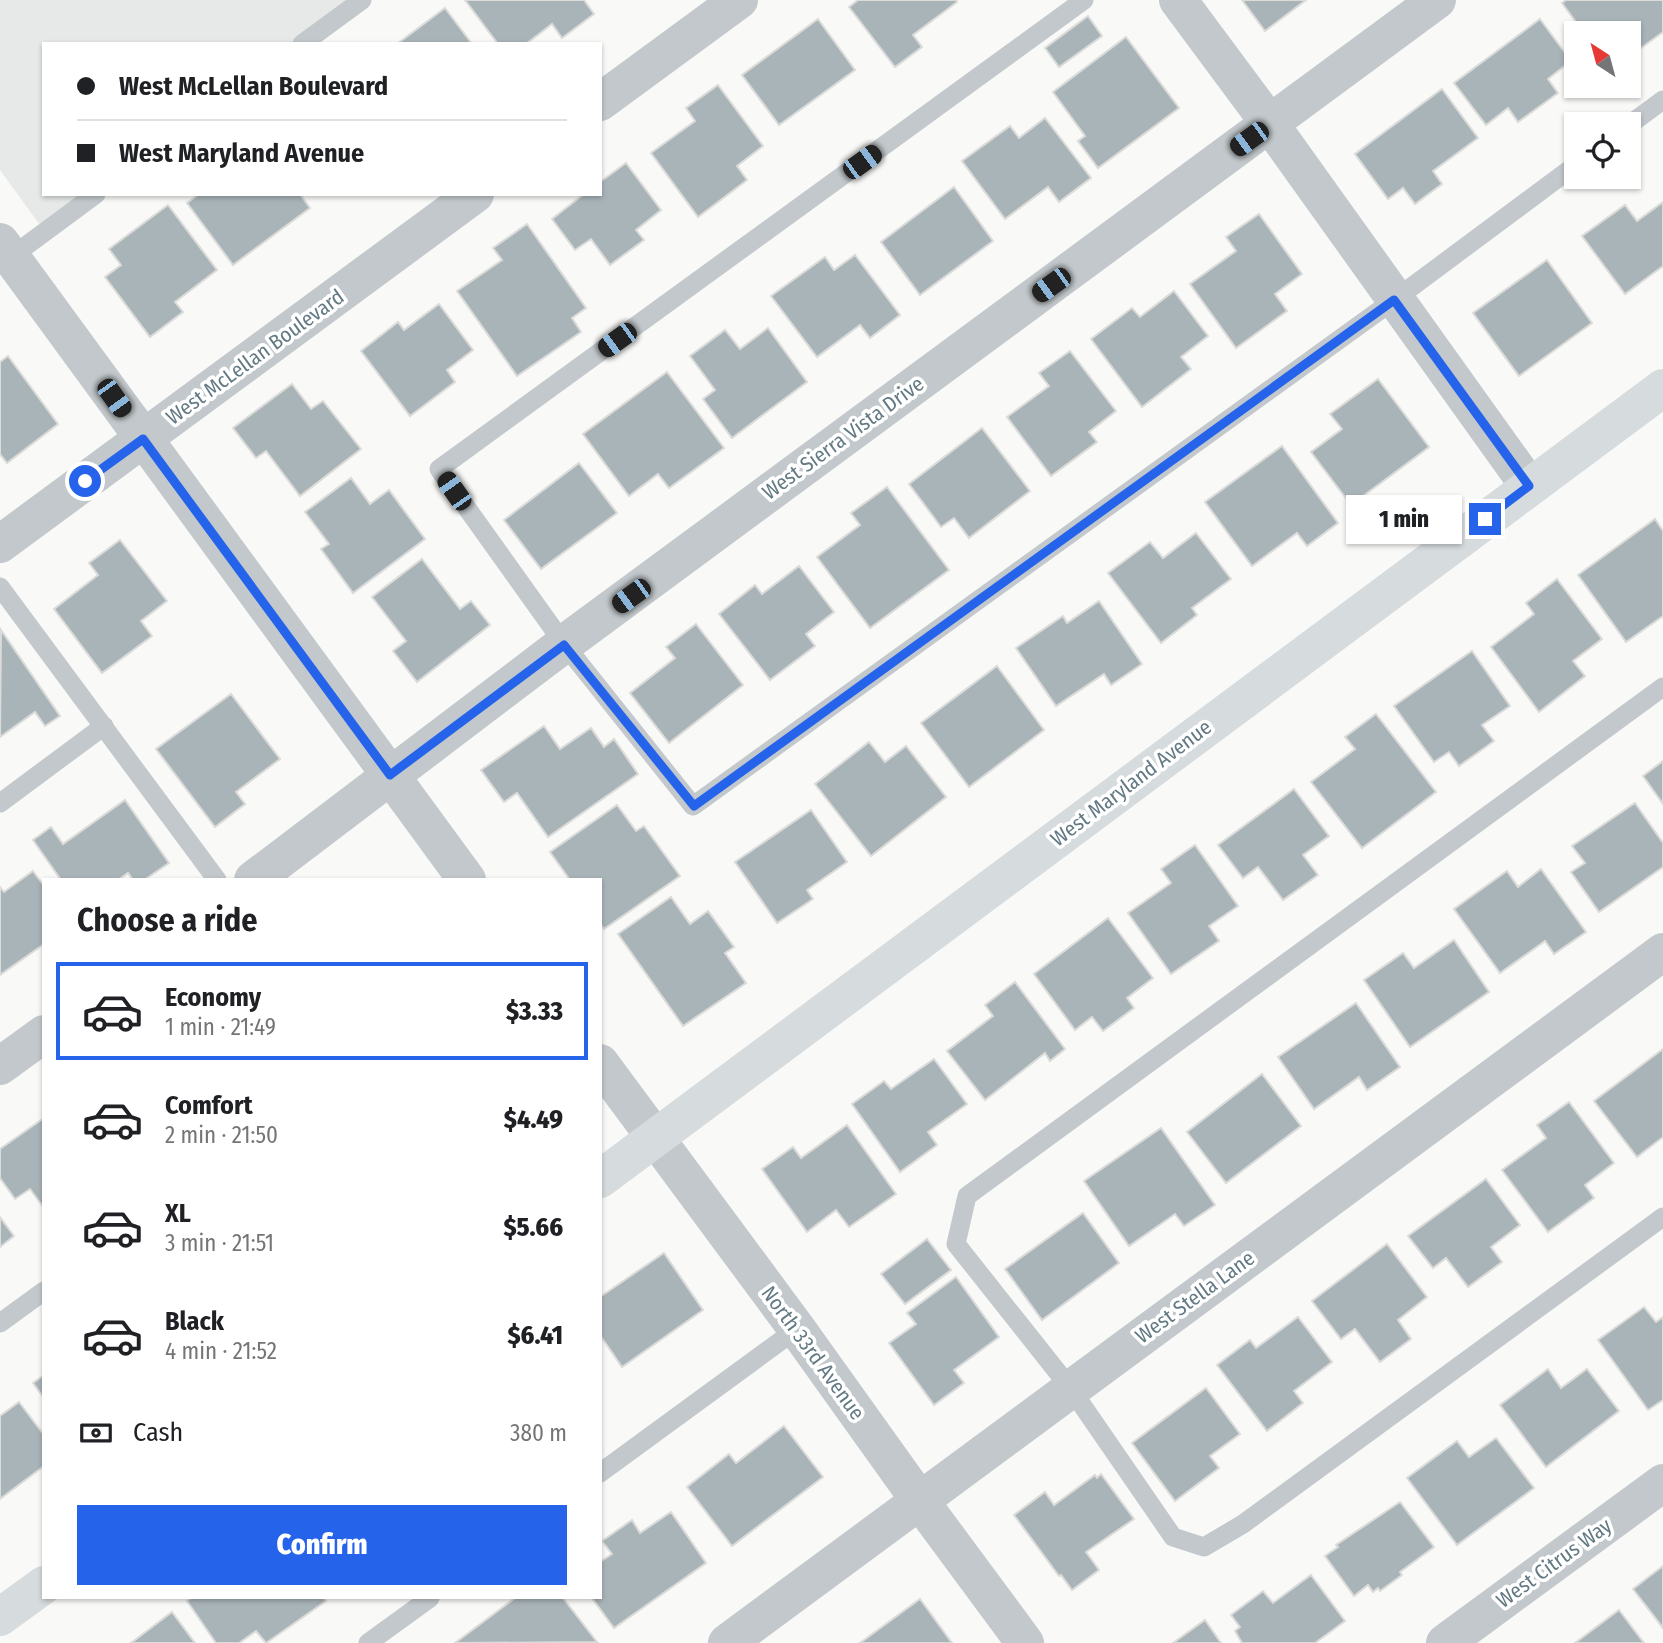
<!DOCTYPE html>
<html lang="en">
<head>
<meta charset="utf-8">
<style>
  :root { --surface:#fff; --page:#f2f2f2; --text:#202124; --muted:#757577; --line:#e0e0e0; --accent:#2563eb }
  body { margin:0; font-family:"Fira Sans Condensed",sans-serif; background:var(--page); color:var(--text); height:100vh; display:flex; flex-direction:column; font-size:26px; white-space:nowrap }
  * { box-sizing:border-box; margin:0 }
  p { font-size:23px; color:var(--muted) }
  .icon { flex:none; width:38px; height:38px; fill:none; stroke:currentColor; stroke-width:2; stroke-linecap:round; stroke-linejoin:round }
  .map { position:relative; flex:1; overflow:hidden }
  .details { position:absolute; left:42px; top:878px; width:560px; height:721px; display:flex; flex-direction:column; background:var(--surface); border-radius:0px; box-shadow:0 2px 5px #0004 }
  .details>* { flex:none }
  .guide { position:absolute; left:42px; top:42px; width:560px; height:154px; border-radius:0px; box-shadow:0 2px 5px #0004; display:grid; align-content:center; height:154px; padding:0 35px; background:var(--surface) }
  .needle { width:46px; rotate:324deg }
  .tools { position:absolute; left:1564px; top:21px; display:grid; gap:14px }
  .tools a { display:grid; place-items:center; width:77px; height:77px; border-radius:0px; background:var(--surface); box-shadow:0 2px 5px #0004; font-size:35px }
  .end { position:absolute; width:32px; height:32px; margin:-16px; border:9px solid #2563eb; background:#fff; box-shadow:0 0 0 4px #fff }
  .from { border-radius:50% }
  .bubble { position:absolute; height:49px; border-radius:0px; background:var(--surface); box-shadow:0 2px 5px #0004; font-size:23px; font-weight:800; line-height:49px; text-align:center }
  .car { position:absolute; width:21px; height:42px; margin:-21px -10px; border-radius:9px; box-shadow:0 0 5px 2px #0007; background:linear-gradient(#222 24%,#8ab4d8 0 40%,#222 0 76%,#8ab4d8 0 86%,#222 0) }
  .guide b { display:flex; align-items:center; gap:24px; height:66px; font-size:26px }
  .guide b+b { border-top:2px solid var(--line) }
  .guide i { width:18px; height:18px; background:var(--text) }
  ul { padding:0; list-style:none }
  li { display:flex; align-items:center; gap:21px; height:98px; margin:0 14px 10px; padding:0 21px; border:4px solid transparent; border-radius:0px }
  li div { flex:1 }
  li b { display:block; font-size:26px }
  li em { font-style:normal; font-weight:800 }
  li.active { border-color:var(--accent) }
  li>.icon { width:63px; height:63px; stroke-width:1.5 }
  h2 { padding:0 35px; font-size:32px; line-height:84px }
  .pay { display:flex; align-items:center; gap:18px; height:77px; padding:0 35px; font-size:26px }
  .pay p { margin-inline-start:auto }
  .cta { display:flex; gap:14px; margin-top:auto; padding:14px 35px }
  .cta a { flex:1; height:80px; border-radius:0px; background:var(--accent); color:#fff; font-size:28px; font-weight:800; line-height:80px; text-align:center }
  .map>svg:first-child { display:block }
</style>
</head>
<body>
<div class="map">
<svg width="1663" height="1643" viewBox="0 0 1663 1643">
  <rect width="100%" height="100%" fill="#f9f9f7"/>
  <polygon fill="#e7e9e8" points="0,0 362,0 302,44 44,44 44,194 96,194 45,232 0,170"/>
  <g fill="#a9b4b9" stroke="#dbdbd9" stroke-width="2">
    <polygon points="465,0 584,0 594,14 562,38 552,24 526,44 498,44"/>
    <polygon points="858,0 956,0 957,2 913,35 922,47 895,67 849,7"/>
    <polygon points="1242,0 1306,0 1265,31"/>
    <polygon points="1566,0 1663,0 1663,32 1630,56 1629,33 1614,33 1612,31 1609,33 1584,33 1562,3"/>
    <polygon points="445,8 472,44 397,44"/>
    <polygon points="1088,16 1102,36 1059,67 1045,48"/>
    <polygon points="818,19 855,70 779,125 742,75"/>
    <polygon points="1540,19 1571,61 1548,79 1558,93 1518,122 1508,108 1486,125 1454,83"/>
    <polygon points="1126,37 1179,108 1098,168 1078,141 1085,136 1053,92"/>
    <polygon points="718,85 763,146 737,166 747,180 698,217 651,153 695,121 686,108"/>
    <polygon points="1442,89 1478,138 1433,171 1442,184 1415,204 1403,188 1388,199 1355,154"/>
    <polygon points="1045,118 1091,178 1059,202 1048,187 1005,219 962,161 1010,126 1019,138"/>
    <polygon points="626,163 661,210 636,230 644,240 610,265 591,239 575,250 552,219 584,194 600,194 600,182"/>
    <polygon points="954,187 993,241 920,295 881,242"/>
    <polygon points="199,194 300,194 310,208 233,265 187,203"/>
    <polygon points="1663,202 1663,266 1625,294 1582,236 1625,205 1637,221"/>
    <polygon points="168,205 217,270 175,302 183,312 150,337 105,277 121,265 109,249"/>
    <polygon points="1259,214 1302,274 1275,294 1287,311 1236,348 1190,284 1236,251 1226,237"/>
    <polygon points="527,224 586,308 572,318 581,332 517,376 457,291 502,260 493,248"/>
    <polygon points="855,255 900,315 870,338 860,325 817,357 771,296 825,257 834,270"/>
    <polygon points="1547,260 1592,323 1519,376 1473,313"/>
    <polygon points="1174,291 1208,336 1181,357 1191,369 1142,407 1091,339 1132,308 1140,317"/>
    <polygon points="439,304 473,350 447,370 455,382 410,416 361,351 398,322 404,330"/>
    <polygon points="768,328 807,382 732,438 703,399 715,390 690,356 725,330 740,349"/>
    <polygon points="1070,351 1116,411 1089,432 1097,442 1051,476 1007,417 1049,386 1039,373"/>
    <polygon points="8,356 58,424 7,463 0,454 0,362"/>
    <polygon points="667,372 724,448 669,488 658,474 629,496 583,434"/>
    <polygon points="1378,379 1429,447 1351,505 1311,452 1342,429 1330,414"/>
    <polygon points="292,384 311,409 323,401 361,449 300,496 266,451 256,458 233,428"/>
    <polygon points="982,428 1030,491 969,538 954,518 941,527 909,484"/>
    <polygon points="1282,446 1338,523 1307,546 1297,533 1252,566 1205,502"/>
    <polygon points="579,463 617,513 541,569 504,520"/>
    <polygon points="351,478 370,504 389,490 425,539 353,593 321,549 329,544 305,512"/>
    <polygon points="887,487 949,570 870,628 817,557 860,525 851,513"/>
    <polygon points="1655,519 1663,531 1663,616 1626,642 1578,575"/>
    <polygon points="1196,533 1231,579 1192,608 1197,615 1161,643 1108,573 1150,542 1163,558"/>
    <polygon points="120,540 167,601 141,621 152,636 102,673 54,609 98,575 89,563"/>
    <polygon points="422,559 460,609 471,601 490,625 417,682 393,651 406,641 372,597"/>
    <polygon points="799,566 834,612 806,634 815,646 770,680 719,614 755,585 762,594"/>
    <polygon points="1557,579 1602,639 1573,661 1585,676 1539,712 1491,647 1534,614 1526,603"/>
    <polygon points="1099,601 1142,664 1111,685 1104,674 1056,706 1016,648 1063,616 1067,623"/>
    <polygon points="696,624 743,685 669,743 630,693 675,658 666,647"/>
    <polygon points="1,630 60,716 45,726 35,712 0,737"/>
    <polygon points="1472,651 1510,706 1482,725 1494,741 1459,766 1449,752 1434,762 1394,706"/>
    <polygon points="997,666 1044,730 969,787 921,723"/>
    <polygon points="231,694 280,759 236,792 245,804 215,827 156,749"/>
    <polygon points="1376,714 1436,792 1362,848 1311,782 1355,749 1345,737"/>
    <polygon points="544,726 560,749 591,728 604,747 614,739 638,774 548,837 517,793 504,802 481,770"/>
    <polygon points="869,742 885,762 906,746 946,797 871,856 815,784"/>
    <polygon points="1663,761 1663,804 1643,776"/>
    <polygon points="1294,789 1329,836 1303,855 1318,875 1283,900 1258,867 1243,878 1218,845"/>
    <polygon points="125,800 169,863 144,880 133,880 128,873 118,880 61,880 33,840 51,827 63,844"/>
    <polygon points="1635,803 1663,843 1663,867 1599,912 1571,872 1585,863 1572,846"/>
    <polygon points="617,805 636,831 644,826 680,876 604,929 600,923 600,880 570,880 550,852"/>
    <polygon points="811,810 847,862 807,890 813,899 777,923 735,862"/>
    <polygon points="1195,845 1238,906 1209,926 1219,941 1171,974 1128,913 1171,883 1161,869"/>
    <polygon points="1541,869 1586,932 1554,954 1545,941 1500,973 1454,909 1507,871 1518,887"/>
    <polygon points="33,871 44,886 44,944 0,975 0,887 4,892"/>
    <polygon points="671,897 690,924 708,911 734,947 725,953 746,983 683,1026 618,934"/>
    <polygon points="1108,918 1153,978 1127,998 1134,1008 1103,1031 1092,1017 1075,1030 1034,974"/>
    <polygon points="1454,940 1489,992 1410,1047 1364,980 1403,953 1414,968"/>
    <polygon points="1015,982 1065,1049 1050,1061 1045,1053 985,1100 947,1051 993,1016 985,1005"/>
    <polygon points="1356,1003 1400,1067 1367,1090 1359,1077 1314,1109 1278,1057"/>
    <polygon points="1663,1049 1663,1137 1637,1157 1594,1101"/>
    <polygon points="934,1059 967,1104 928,1132 937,1145 900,1172 852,1104 884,1081 891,1089"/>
    <polygon points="1262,1074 1301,1126 1226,1183 1187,1132"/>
    <polygon points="1569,1102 1614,1163 1585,1185 1594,1198 1548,1232 1502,1170 1546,1138 1537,1125"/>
    <polygon points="44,1118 44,1208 30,1189 15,1199 0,1178 0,1149"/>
    <polygon points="847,1125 896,1194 849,1227 836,1210 807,1232 762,1169 793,1147 801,1158"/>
    <polygon points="1161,1128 1215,1205 1184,1226 1175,1214 1129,1246 1084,1181"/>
    <polygon points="1486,1179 1520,1225 1491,1247 1502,1262 1468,1287 1446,1258 1433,1268 1408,1236"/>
    <polygon points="1083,1213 1119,1263 1042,1320 1005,1269"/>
    <polygon points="0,1217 14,1236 0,1247"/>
    <polygon points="927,1239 951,1270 905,1304 881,1274"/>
    <polygon points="1387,1244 1427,1297 1398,1320 1411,1339 1380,1362 1355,1329 1341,1339 1312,1301"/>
    <polygon points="664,1253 703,1310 622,1367 600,1335 600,1297"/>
    <polygon points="956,1277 999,1337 954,1370 964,1383 934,1405 889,1343 916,1324 907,1313"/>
    <polygon points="1644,1307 1656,1322 1663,1317 1663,1400 1648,1410 1598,1340"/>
    <polygon points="1298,1317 1332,1362 1294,1391 1303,1403 1267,1431 1217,1365 1250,1340 1256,1348"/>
    <polygon points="1548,1369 1561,1388 1587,1369 1619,1411 1546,1467 1500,1405"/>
    <polygon points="44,1375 44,1398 33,1383"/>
    <polygon points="1206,1388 1240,1434 1210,1456 1219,1468 1175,1501 1132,1443"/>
    <polygon points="19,1402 44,1435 44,1466 0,1499 0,1416"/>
    <polygon points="784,1426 823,1477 732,1546 687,1487 729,1454 736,1463"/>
    <polygon points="1496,1438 1534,1488 1457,1545 1407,1478 1457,1441 1469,1457"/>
    <polygon points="1101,1474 1134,1519 1086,1552 1099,1570 1072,1590 1061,1575 1059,1576 1014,1515 1045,1492 1054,1505 1095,1475 1097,1478"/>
    <polygon points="1400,1502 1434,1547 1400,1572 1402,1575 1380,1591 1378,1588 1373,1592 1368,1585 1354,1596 1325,1556 1338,1547 1336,1545"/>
    <polygon points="671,1512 706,1563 614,1628 592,1598 600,1598 600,1562 612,1554 602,1541 632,1520 640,1533"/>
    <polygon points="1663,1566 1663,1628 1633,1589"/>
    <polygon points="1311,1575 1345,1621 1315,1643 1242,1643 1235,1631 1240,1627 1231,1615 1263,1591 1273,1603"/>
    <polygon points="191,1598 324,1598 326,1601 266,1643 256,1631 239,1643 216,1643 187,1601"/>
    <polygon points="515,1598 563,1598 597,1642 455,1643"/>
    <polygon points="920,1599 952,1643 860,1643"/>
    <polygon points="1619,1610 1644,1643 1575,1643"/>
    <polygon points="172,1612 195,1643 131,1643"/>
    <polygon points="1205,1620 1221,1643 1173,1643"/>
  </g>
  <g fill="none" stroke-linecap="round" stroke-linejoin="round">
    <g stroke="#c2c8cb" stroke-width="19">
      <polyline points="1084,0 439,469 564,644 693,806 1394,300 1577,164"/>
      <polyline points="302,44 362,0"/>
      <polyline points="1629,125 1663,100"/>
      <polyline points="11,257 96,194"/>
      <polyline points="0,587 217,880"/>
      <polyline points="1663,687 967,1196 956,1244 1071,1389 1173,1537 1204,1547 1243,1524 1663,1217"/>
      <polyline points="0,803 104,726"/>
      <polyline points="0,1323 44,1291"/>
      <polyline points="600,1473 797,1329"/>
      <polyline points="368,1643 430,1598"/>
    </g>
    <g stroke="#c2c8cb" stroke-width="38">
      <polyline points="1178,0 1270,124 1529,486"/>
      <polyline points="600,102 739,0"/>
      <polyline points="0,242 467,880"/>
      <polyline points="0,544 475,194"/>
      <polyline points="253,880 564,644 1437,0"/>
      <polyline points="600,1063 797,1329 920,1501 1025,1643"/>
      <polyline points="0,1066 44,1034"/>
      <polyline points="727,1643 1663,952"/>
      <polyline points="1445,1643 1663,1483"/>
    </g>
    <g stroke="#d6dbde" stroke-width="38">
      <polyline points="600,1179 1663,388"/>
      <polyline points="0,1617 44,1585"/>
    </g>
  </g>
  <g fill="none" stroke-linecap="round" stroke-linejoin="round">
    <polyline stroke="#2563eb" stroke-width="9" points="85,481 143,439 390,775 564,645 694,806 1394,300 1529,486 1485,519"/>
  </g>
  <g text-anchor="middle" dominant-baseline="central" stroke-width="7" stroke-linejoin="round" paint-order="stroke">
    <g font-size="21" fill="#637983" stroke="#fff">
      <text transform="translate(255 357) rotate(-36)">West McLellan Boulevard</text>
      <text transform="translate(843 438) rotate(-36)">West Sierra Vista Drive</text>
      <text transform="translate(1131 783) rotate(-37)">West Maryland Avenue</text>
      <text transform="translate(1195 1297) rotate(-36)">West Stella Lane</text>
      <text transform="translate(813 1353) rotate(54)">North 33rd Avenue</text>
      <text transform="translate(1554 1563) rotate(-36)">West Citrus Way</text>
    </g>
  </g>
</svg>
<div class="tools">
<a><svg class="needle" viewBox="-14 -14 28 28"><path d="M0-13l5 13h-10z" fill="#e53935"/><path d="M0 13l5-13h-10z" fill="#757577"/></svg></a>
<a><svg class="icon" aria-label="locate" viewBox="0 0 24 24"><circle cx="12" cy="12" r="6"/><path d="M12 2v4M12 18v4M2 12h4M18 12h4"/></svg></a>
</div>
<i class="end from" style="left:85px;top:481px"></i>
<i class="end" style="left:1485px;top:519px"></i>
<div class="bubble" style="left:1346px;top:495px;width:116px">1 min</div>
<i class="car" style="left:1249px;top:139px;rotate:234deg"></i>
<i class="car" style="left:862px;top:162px;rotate:54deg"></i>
<i class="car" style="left:1051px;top:285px;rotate:234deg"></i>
<i class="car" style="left:617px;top:340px;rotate:234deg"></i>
<i class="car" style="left:114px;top:398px;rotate:144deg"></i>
<i class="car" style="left:454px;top:491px;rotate:325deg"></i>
<i class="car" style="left:631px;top:596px;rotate:234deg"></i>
<div class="guide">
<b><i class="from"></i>West McLellan Boulevard</b>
<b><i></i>West Maryland Avenue</b>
</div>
<section class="details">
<h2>Choose a ride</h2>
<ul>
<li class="active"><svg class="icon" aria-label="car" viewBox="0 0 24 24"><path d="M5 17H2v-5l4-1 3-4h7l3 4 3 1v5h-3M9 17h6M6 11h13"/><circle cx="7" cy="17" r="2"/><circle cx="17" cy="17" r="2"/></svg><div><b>Economy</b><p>1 min · 21:49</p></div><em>$3.33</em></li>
<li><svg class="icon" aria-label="car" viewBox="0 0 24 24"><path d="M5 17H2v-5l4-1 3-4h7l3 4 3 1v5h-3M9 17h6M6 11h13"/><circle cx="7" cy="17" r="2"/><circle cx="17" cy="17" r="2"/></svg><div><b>Comfort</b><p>2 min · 21:50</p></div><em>$4.49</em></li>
<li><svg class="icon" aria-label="car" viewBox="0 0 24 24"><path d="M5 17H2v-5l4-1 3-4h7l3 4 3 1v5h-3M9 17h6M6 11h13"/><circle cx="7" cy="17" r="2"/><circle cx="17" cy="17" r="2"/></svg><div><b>XL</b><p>3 min · 21:51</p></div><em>$5.66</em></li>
<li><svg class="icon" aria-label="car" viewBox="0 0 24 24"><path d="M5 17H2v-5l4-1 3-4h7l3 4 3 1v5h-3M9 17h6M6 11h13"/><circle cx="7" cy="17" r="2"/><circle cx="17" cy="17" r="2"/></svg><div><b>Black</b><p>4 min · 21:52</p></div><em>$6.41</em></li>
</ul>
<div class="pay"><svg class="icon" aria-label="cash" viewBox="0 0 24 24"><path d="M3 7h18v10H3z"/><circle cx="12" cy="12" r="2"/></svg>Cash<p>380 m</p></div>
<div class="cta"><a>Confirm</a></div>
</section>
</div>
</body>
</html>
